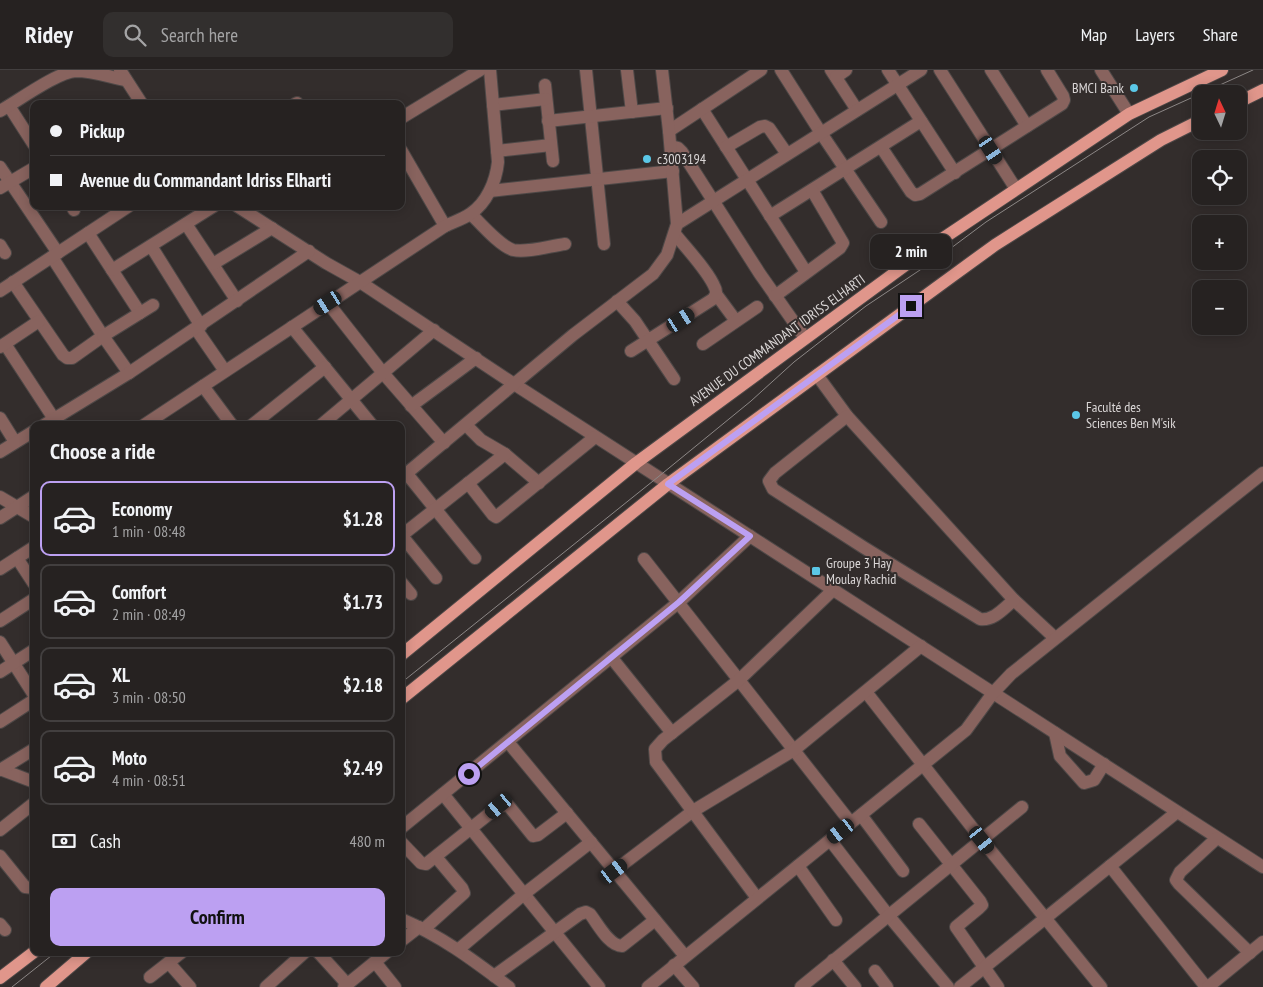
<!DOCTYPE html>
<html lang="en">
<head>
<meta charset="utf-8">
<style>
  :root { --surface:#262221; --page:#322f2e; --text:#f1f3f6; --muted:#a4a4a5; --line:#423f3f; --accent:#bca0f2 }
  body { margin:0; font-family:"PT Sans Narrow",sans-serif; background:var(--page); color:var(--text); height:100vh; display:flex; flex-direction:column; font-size:19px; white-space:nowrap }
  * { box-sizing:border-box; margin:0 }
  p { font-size:16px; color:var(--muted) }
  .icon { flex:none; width:28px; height:28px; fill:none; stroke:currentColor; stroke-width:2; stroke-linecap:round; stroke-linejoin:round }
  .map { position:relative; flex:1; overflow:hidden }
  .sheet { position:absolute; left:30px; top:351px; width:375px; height:535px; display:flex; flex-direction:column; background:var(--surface); border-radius:10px; box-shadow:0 2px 12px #0003,0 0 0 1px var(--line) }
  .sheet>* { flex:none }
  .banner { position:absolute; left:30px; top:30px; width:375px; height:110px; border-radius:10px; box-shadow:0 2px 12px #0003,0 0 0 1px var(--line); display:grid; align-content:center; height:110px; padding:0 20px; background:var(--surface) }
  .needle { width:32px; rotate:356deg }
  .controls { position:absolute; left:1192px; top:15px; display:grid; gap:10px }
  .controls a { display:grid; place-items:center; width:55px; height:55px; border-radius:10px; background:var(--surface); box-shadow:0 2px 12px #0003,0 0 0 1px var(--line); font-size:25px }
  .end { position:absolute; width:22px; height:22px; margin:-11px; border:6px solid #bca0f2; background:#111; box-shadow:0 0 0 2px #111 }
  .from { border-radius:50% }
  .bubble { position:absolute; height:35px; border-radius:10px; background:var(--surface); box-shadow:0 2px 12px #0003,0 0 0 1px var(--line); font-size:16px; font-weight:700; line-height:35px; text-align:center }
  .car { position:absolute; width:15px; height:30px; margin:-15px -8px; border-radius:6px; box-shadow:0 0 4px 1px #0007; background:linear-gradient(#222 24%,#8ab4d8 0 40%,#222 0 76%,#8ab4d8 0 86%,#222 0) }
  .banner b { display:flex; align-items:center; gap:18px; height:48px; font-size:19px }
  .banner b+b { border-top:1px solid var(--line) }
  .banner i { width:12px; height:12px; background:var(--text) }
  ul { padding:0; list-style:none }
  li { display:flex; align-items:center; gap:15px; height:75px; margin:0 10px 8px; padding:0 10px; border:2px solid var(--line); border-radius:10px }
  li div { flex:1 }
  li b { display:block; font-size:19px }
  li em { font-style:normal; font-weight:700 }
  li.selected { border-color:var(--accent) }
  li>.icon { width:45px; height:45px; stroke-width:1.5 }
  h2 { padding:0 20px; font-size:22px; line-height:60px }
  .pay { display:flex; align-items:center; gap:12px; height:55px; padding:0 20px; font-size:19px }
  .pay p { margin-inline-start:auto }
  .button { display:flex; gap:10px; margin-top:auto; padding:10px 20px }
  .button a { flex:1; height:58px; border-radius:10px; background:var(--accent); color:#111; font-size:20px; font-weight:700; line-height:58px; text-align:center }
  header { display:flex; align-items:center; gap:30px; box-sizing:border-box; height:70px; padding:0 25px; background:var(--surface); border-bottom:1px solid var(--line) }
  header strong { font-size:24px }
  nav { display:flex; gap:28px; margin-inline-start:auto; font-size:18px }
  .search { width:350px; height:45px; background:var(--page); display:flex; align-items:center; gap:12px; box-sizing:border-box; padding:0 18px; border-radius:10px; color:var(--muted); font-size:19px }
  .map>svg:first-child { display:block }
</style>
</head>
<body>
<header>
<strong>Ridey</strong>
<div class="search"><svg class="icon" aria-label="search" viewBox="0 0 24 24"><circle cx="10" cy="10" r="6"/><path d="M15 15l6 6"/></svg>Search here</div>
<nav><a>Map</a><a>Layers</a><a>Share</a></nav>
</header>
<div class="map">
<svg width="1263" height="917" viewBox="0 0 1263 917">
  <rect width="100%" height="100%" fill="#332d2c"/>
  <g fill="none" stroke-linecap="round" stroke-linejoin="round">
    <g stroke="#4e4847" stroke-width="14">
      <g id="minor">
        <polyline points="120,0 142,34"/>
        <polyline points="586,0 604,174"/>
        <polyline points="627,0 632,42"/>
        <polyline points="781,0 821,63 881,152"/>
        <polyline points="831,0 857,40"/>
        <polyline points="888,0 955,103"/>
        <polyline points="940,0 1016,119"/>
        <polyline points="991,0 1027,56"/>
        <polyline points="1101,0 1129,44"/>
        <polyline points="836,7 846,0"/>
        <polyline points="545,15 553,91"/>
        <polyline points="295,34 297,33"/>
        <polyline points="493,35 546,29"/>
        <polyline points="9,36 34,75"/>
        <polyline points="702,39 806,202"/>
        <path d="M0 41C18 31 57 2 76 1 92 1 110 7 126 10"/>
        <polyline points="401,48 480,0"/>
        <polyline points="548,51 667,38"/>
        <polyline points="669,61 761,0"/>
        <polyline points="671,76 678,78 682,82 760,204 805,268"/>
        <polyline points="726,77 760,57 765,56 769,58 787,84"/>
        <polyline points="881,77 911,122 915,125 920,124 1062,34 1064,30 1063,26 1047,0"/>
        <polyline points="401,80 445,156"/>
        <polyline points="497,81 551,75"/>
        <polyline points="0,97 58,183"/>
        <polyline points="0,118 34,98"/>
        <polyline points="490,121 673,101"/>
        <polyline points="72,136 74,140"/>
        <polyline points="237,136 326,193 360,212 514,314 1263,797"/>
        <path d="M471 144C481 154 500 176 513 180 527 183 550 176 565 174"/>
        <polyline points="770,146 921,51"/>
        <polyline points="186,154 237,231"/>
        <polyline points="677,154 921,0"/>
        <polyline points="88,163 140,243"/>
        <polyline points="0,175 5,183"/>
        <polyline points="151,176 201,256"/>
        <polyline points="213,194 272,158"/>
        <polyline points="112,200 214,136"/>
        <polyline points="13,212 63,285 67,288 72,288 103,266 52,187"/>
        <polyline points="0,221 129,136"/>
        <polyline points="716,224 736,251"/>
        <polyline points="775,226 840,178 843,173 812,120"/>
        <polyline points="617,231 635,251 674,309"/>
        <polyline points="328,233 383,303 444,373"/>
        <polyline points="292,257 372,355"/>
        <polyline points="196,259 225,301"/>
        <polyline points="5,274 58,355"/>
        <polyline points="703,274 757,237"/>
        <polyline points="0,277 39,251"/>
        <path d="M631 281 713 229C716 225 717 222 715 218 709 202 686 178 675 164"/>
        <polyline points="129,303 103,266 153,235"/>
        <polyline points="817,305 847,346 1014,530 1055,568"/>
        <polyline points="203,316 232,355"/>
        <polyline points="411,336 476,288"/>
        <path d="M847 346 775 403 769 411 773 419 863 477 980 549C994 551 1004 538 1014 530"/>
        <polyline points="0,348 15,372"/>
        <polyline points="44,355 129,303 309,181"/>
        <path d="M144 355 445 156C453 152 463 149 470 144 487 133 496 111 498 92L490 0"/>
        <polyline points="252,355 325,297"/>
        <polyline points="321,355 434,260"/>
        <polyline points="466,355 481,370 505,384 539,413"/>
        <polyline points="0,382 34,361"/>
        <polyline points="407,404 475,488"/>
        <polyline points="401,408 573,265 653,204 667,185 677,154 669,61 662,0"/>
        <polyline points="468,413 493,445 496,447 595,367"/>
        <polyline points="0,427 34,447"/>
        <polyline points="0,448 34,426"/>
        <polyline points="401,466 505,384"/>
        <polyline points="402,466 436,508"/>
        <polyline points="17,488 34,514"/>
        <polyline points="644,489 851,753"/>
        <polyline points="0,499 34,477"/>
        <polyline points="401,512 411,524"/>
        <polyline points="0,551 34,529"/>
        <polyline points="0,572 34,625"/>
        <polyline points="611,587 672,663"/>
        <polyline points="0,602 34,580"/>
        <polyline points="866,622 982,770 1101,917"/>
        <polyline points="0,652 34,630"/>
        <polyline points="1055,663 1060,686 1084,713 1094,710 1104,694"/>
        <polyline points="508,672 685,886"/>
        <polyline points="0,699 34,712"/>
        <polyline points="0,700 34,679"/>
        <polyline points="443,724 599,917"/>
        <polyline points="861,745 903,801"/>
        <polyline points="919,754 980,831 982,835 979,838 956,857 998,917"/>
        <polyline points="401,758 679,532 750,466"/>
        <polyline points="0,760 34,733"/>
        <polyline points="1217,768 1180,802 1176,810 1179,814 1250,883"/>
        <polyline points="830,770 888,845 948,917"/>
        <polyline points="401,772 421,793 426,794 499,736 508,735 533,766 538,765 567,743"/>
        <polyline points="0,786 25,817 34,818"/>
        <polyline points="798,796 836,850"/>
        <polyline points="1110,796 1206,917"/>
        <polyline points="614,801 693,741 794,680 921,576"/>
        <polyline points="757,828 656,692 655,679 663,670 739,610 833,520"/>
        <path d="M401 849C443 867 473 890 509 917"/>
        <polyline points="0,854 5,860"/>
        <polyline points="424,859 464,823 462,818 436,787"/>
        <polyline points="401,871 419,857"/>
        <polyline points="459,879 524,824 591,772"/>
        <polyline points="318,882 347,914"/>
        <polyline points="833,890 855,917"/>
        <polyline points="375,892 395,917"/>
        <polyline points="169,893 190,917"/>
        <polyline points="674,895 693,917"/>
        <polyline points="875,901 887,917"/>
        <path d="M494 906 580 844 586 842 590 844C598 854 609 876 622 876L655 850"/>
        <polyline points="150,907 182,882"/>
        <polyline points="266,917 305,882"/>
        <polyline points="344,917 387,882"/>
        <polyline points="648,917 966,660 993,623 1011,604 1263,403"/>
        <polyline points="801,917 1022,737"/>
        <polyline points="960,917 1177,742"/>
        <polyline points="1208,917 1263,872"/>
      </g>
    </g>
    <g stroke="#4e4847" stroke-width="14">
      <g id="major">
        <polyline points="1239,32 1263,20"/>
        <polyline points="401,585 636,393 930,177 1129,44 1222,0"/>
        <polyline points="401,629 668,414 951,207 995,175 1161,70 1201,50"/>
        <polyline points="0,908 34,882"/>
        <polyline points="46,917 87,882"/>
      </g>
    </g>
    <use href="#minor" stroke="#88635e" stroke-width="12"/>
    <use href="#major" stroke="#e0968b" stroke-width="12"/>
    <g stroke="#8c8786" stroke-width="1">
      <polyline points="401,613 658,407 751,331 794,292 866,236 935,190 986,152 1149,47 1253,0"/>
      <polyline points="12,917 56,882"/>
    </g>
  </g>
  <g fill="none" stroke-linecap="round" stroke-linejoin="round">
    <polyline stroke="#bca0f2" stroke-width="6" points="469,704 679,532 750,466 668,414 911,236"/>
  </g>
  <g fill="#5bc7e7" stroke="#332d2c" stroke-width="2">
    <circle cx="1134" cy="18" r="5"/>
    <circle cx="647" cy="89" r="5"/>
    <circle cx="1076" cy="345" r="5"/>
    <rect x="811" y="496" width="10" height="10" rx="2.5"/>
  </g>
  <g text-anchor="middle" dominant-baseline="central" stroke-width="4" stroke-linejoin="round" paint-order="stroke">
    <g font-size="14" fill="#dad6d6" stroke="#332d2c" text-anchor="start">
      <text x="1124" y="18" text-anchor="end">BMCI Bank</text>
      <text x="657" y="89">c3003194</text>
      <text x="1086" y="337">Faculté des<tspan x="1086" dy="16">Sciences Ben M'sik</tspan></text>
      <text x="826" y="493">Groupe 3 Hay<tspan x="826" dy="16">Moulay Rachid</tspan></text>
    </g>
    <g font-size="14" fill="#dad6d6" stroke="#332d2c">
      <text transform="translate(777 270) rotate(-36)">AVENUE DU COMMANDANT IDRISS ELHARTI</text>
    </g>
  </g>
</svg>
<div class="controls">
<a><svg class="needle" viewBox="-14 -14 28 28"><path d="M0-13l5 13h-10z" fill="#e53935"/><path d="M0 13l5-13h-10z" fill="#a4a4a5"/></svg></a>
<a><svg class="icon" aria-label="locate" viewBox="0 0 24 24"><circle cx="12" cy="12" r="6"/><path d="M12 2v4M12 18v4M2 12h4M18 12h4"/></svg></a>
<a>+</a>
<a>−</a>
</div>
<i class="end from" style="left:469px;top:704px"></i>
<i class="end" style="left:911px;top:236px"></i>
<div class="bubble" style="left:870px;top:164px;width:82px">2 min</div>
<i class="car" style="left:991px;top:80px;rotate:147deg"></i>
<i class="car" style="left:328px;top:233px;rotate:237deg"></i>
<i class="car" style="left:681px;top:250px;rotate:57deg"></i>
<i class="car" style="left:499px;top:736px;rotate:230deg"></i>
<i class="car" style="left:841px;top:761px;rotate:232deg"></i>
<i class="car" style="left:982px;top:770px;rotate:141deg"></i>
<i class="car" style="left:614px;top:801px;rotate:53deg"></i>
<div class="banner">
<b><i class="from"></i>Pickup</b>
<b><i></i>Avenue du Commandant Idriss Elharti</b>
</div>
<section class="sheet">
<h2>Choose a ride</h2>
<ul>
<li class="selected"><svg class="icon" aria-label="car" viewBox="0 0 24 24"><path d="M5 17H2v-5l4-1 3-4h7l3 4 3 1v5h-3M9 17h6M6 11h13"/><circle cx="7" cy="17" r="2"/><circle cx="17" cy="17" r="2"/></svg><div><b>Economy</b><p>1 min · 08:48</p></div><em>$1.28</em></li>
<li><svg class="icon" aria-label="car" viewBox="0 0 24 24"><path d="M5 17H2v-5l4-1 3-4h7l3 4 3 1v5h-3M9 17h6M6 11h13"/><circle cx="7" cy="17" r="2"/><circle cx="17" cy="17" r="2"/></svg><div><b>Comfort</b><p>2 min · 08:49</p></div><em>$1.73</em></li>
<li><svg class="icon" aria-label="car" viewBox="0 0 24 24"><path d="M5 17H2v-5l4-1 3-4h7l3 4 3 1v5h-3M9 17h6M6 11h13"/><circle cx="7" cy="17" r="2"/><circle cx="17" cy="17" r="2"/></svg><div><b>XL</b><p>3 min · 08:50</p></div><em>$2.18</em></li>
<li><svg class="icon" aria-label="car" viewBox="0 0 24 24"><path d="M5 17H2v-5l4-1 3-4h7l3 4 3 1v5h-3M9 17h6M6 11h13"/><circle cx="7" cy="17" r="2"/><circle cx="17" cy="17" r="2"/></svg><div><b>Moto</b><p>4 min · 08:51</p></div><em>$2.49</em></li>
</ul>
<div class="pay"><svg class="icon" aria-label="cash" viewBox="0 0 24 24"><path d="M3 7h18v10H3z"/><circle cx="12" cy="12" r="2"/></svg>Cash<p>480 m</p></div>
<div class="button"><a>Confirm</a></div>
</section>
</div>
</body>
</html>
